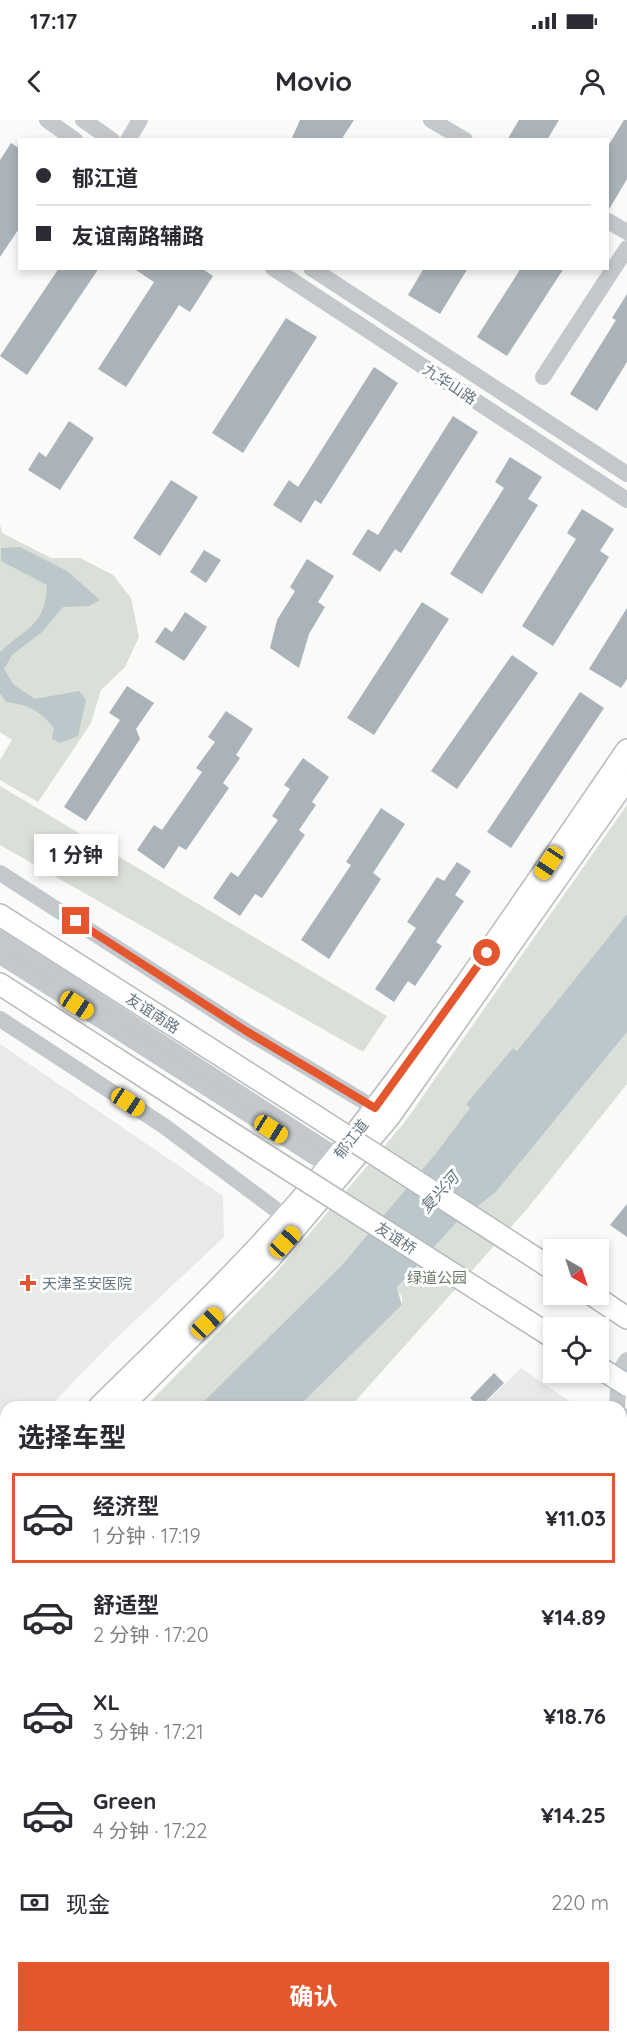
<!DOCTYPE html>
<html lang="zh">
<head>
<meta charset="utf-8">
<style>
  :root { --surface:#fff; --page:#f2f2f3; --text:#2b2b33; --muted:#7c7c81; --line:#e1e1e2; --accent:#e4572e }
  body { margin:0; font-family:Quicksand,"Noto Sans SC",sans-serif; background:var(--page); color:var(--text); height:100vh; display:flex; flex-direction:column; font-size:22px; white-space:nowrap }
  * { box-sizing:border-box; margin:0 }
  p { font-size:20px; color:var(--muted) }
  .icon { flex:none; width:33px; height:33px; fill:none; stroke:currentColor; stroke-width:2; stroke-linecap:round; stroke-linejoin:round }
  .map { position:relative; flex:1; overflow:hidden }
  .side { position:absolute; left:0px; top:1281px; width:627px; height:642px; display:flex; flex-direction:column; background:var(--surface); border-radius:18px 18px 0 0; box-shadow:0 3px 9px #0003 }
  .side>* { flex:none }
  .top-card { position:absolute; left:18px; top:18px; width:591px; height:132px; border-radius:0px; box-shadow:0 3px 9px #0003; display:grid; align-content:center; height:132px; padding:0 18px; background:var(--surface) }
  .needle { width:39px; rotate:141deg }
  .tools { position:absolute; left:543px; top:1119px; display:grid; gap:12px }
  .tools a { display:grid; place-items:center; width:66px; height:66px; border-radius:0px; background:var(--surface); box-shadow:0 3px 9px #0003; font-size:30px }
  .end { position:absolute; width:27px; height:27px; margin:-14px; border:8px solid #e4572e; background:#fff; box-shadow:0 0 0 3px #fff }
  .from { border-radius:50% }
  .bubble { position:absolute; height:42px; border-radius:0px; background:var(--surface); box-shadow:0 3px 9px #0003; font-size:20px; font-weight:700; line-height:42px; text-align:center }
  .car { position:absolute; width:18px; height:36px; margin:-18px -9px; border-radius:8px; box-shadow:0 0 4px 2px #0007; background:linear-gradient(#f5c518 24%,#345 0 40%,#f5c518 0 76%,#345 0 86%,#f5c518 0) }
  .top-card b { display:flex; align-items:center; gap:21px; height:57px; font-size:22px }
  .top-card b+b { border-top:2px solid var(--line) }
  .top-card i { width:15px; height:15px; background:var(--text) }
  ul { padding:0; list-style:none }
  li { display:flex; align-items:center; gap:18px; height:90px; margin:0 12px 9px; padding:0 6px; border:3px solid transparent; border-radius:0px }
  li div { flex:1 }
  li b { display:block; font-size:22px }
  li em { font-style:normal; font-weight:700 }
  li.on { border-color:var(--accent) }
  li>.icon { width:54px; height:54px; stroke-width:1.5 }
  h2 { padding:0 18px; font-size:27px; line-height:72px }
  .pay { display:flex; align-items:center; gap:15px; height:66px; padding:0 18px; font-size:22px }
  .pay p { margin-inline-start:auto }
  .cta { display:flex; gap:12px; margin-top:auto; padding:12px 18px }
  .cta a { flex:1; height:69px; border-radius:0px; background:var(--accent); color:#fff; font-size:24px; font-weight:700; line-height:69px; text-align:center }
  .status { display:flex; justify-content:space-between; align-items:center; height:42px; padding:0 30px; background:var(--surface); direction:ltr }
  .status svg { height:16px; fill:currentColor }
  header { display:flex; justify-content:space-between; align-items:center; height:78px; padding:0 18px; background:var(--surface); font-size:27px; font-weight:700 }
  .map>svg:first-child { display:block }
</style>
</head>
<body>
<div class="status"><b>17:17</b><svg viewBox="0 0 49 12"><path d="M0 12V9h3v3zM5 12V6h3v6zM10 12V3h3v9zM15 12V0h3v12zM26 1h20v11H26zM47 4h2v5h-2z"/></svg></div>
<header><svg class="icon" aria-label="back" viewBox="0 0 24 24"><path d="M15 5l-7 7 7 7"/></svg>Movio<svg class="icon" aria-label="person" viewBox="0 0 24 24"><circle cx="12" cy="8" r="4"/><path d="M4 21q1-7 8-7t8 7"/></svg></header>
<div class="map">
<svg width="627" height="1923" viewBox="0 0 627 1923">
  <rect width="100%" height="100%" fill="#fafaf8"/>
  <g fill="#e8e9e9">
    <polygon points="0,924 223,1076 224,1117 112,1222 49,1287 6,1287 6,1331 0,1337"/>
    <polygon points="521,1248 578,1287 481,1287"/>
    <polygon points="621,1316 627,1320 627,1723 621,1718"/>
  </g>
  <g fill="#dadfd7">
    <polygon points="0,404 2,413 51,438 80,438 113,455 131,478 139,517 125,547 101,570 91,603 38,682 0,660 0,640 12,620 0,612"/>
    <polygon points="0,666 387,896 363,932 0,725"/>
    <polygon points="627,685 627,794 517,931 513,928 466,984 471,987 437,1032 341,1146 198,1287 145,1287 274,1155 404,1003"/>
    <polygon points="627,912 627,964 527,1089 350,1287 298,1287 402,1185 402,1177 397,1169 456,1103 496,1072"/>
    <polygon points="6,1420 6,1477 0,1482 0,1426"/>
    <polygon points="6,1574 6,1643 0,1649 0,1579"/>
  </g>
  <g fill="#bbc7cb">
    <path d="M20 427 67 451 100 480 89 486 63 487 42 512 12 535 4 549 14 565 35 579 79 571 86 580 78 616 60 623 52 619 54 608C39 590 29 585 6 582L0 573V532C26 508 46 505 47 465L1 441V428Z"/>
    <polygon points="627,794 627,912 496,1072 456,1103 397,1168 402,1185 298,1287 198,1287 341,1146 437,1032 470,988 466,984 513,928 517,931"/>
    <polygon points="6,1477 6,1574 0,1579 0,1482"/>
  </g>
  <g fill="#aab3b9">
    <polygon points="300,0 354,0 341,20 291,20"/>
    <polygon points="519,0 559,0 547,20 507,20"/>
    <polygon points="624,0 627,0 627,59 608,91 608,26"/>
    <polygon points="11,23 20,29 20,107 0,137 0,40"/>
    <polygon points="59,148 99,148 27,255 0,236"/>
    <polygon points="133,148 201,148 213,156 190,192 179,185 126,267 98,249 154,162"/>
    <polygon points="424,148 468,148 440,194 408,175"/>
    <polygon points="521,148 564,148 507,236 477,217"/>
    <polygon points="627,174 627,242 597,291 570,274 616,200 612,198"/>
    <polygon points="286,198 317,217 243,333 212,313"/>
    <polygon points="374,247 398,263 321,384 315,380 301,403 273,385 289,360 298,367"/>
    <polygon points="453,296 478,312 401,433 395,429 380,452 352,434 368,409 378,415"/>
    <polygon points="69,301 94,318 60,370 28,350 39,332 46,337"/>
    <polygon points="510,337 542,357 528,379 538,385 482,474 450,454 504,368 495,362"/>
    <polygon points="171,360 198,377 160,436 133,418"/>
    <polygon points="582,389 614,409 600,431 609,437 553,526 522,506 576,419 567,413"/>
    <polygon points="204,430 221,440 206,463 190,452"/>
    <polygon points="307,439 334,456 318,482 325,487 309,514 299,548 270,528 277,500 295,471 290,467"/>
    <polygon points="422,482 449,499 374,615 347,598"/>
    <polygon points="627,488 627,559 621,568 589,549"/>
    <polygon points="185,492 207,507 184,541 155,522 165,507 172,512"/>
    <polygon points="512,535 538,553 457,669 431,651"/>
    <polygon points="127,566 154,583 136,609 140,619 86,701 64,687 120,600 109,593"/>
    <polygon points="580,572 604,588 511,728 487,712"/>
    <polygon points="226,591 253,609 236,635 240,638 223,663 229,668 186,730 179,726 164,749 137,730 154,705 162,710 202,652 196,648 215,622 208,617"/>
    <polygon points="303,638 329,657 312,682 316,685 299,710 305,715 262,778 255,774 240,796 213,778 231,752 238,757 278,700 272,696 290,669 284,665"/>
    <polygon points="381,688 405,704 373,753 381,759 329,839 301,820 351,745 346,742"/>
    <polygon points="457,742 471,751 455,775 464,781 436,822 442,826 415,866 408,861 394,882 375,869 416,808 407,802 437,757 444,761"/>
    <polygon points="627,1084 627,1117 610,1105"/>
    <polygon points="494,1253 504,1263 480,1287 470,1278"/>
  </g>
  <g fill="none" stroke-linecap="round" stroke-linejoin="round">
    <g stroke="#b5babe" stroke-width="24">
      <g id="major">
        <polyline points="0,795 306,990"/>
        <polyline points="0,864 269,1037"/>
        <polyline points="591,1174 627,1198"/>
        <path d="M99 1287C179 1208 260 1131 331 1044 437 912 531 770 627 630"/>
        <polyline points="121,1287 271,1137 389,997 627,659"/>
        <polyline points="0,1384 6,1378"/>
        <polyline points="0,1406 6,1401"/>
      </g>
    </g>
    <g stroke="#c3c8cc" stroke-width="16">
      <polyline points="47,0 75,20"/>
      <polyline points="83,0 112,20"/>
      <polyline points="431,0 465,20"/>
      <polyline points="128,20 140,0"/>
      <polyline points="608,101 627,112"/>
      <polyline points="273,148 627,380"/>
      <polyline points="311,148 627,354"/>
      <polyline points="543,257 627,128"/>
      <polyline points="0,753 246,911 383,993"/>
      <polyline points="0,818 348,1043"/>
      <polyline points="0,836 338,1052"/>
      <polyline points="0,899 164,1006 295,1104"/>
      <polyline points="617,1287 619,1252 627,1240"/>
      <polyline points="621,1295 627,1299"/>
      <polyline points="510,1917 516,1923"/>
    </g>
    <use href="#major" stroke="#fff" stroke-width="21"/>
    <g stroke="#b5babe" stroke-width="24" stroke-linecap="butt">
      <g id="major-bridge">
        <polyline points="306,990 554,1150"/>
        <polyline points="269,1037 554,1218"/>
        <polyline points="598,1247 627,1265"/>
      </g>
    </g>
    <use href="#major-bridge" stroke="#fff" stroke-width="21"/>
  </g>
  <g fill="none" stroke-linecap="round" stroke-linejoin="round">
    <polyline stroke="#e4572e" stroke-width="8" points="76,801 246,911 375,988 487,833"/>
  </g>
  <path fill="#e4572e" stroke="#fff" stroke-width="2" d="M25 1154h6v6h6v6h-6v6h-6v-6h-6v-6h6z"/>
  <g text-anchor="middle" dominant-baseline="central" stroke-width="6" stroke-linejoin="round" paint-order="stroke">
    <g font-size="15" fill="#657683" stroke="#fff">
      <text transform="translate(450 264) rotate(33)">九华山路</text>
      <text transform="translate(153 893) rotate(33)">友谊南路</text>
      <text transform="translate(351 1019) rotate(-52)">郁江道</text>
      <text transform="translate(396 1118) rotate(33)">友谊桥</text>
    </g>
    <g font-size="15" fill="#687a64" stroke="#fff">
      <text x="437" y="1157">绿道公园</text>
    </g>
    <g font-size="15" fill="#657683" stroke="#fff" text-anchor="start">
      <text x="42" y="1163">天津圣安医院</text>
    </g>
    <g font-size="16" font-style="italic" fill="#60757c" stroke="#fff">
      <text transform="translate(439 1072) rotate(-47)">复兴河</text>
    </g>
  </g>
</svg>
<div class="tools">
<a><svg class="needle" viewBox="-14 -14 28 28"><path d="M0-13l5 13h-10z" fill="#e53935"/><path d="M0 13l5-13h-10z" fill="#7c7c81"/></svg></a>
<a><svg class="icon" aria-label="locate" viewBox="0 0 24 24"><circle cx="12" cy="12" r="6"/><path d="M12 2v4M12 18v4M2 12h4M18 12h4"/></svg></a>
</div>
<i class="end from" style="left:487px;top:833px"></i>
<i class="end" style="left:76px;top:801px"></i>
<div class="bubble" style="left:34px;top:714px;width:84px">1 分钟</div>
<i class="car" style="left:549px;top:743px;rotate:214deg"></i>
<i class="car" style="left:77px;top:885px;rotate:123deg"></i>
<i class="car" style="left:128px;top:982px;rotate:123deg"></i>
<i class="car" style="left:271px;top:1009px;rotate:122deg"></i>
<i class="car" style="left:285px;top:1122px;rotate:43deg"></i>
<i class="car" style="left:207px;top:1203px;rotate:46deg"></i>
<div class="top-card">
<b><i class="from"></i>郁江道</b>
<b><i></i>友谊南路辅路</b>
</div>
<section class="side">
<h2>选择车型</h2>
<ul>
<li class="on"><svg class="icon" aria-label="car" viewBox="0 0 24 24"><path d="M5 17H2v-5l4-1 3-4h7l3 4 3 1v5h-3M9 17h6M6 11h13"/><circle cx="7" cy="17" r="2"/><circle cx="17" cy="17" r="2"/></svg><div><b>经济型</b><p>1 分钟 · 17:19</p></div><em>¥11.03</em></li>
<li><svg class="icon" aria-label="car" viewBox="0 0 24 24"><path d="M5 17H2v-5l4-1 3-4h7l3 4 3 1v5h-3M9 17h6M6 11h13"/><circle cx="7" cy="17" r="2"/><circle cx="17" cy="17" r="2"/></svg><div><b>舒适型</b><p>2 分钟 · 17:20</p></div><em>¥14.89</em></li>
<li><svg class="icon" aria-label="car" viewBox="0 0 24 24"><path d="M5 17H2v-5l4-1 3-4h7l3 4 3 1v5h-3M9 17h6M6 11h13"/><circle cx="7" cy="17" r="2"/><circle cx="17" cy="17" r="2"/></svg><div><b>XL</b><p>3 分钟 · 17:21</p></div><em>¥18.76</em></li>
<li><svg class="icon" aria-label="car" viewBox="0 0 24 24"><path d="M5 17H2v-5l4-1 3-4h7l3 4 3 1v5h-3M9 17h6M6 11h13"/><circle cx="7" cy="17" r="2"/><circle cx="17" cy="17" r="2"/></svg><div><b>Green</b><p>4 分钟 · 17:22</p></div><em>¥14.25</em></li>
</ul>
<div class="pay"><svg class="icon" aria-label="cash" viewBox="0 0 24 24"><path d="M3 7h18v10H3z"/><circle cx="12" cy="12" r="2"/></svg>现金<p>220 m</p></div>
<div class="cta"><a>确认</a></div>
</section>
</div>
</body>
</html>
